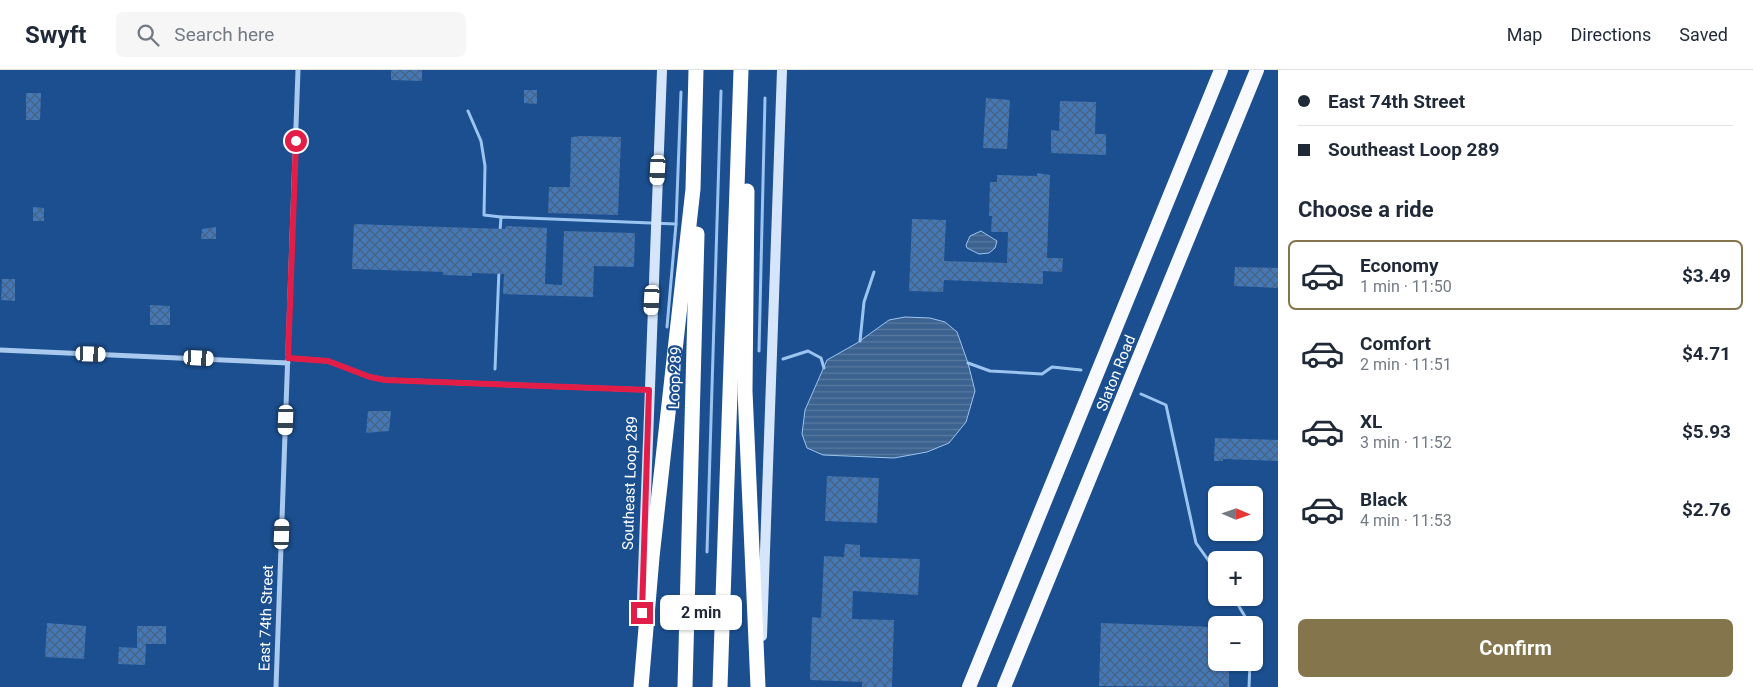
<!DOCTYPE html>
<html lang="en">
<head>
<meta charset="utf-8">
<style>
  :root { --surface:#fff; --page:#f6f6f7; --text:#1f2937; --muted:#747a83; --line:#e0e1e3; --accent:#84754c }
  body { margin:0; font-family:Roboto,sans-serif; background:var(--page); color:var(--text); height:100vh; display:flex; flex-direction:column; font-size:19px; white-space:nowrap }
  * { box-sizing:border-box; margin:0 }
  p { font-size:16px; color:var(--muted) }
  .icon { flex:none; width:28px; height:28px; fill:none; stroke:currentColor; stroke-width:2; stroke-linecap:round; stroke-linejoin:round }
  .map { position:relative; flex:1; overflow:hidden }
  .drawer { display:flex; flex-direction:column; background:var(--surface); width:475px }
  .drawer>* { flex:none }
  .hud { display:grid; align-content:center; height:110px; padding:0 20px; background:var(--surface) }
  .needle { width:32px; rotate:92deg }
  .controls { position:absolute; left:1208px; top:416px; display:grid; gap:10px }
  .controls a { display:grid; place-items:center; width:55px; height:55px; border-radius:8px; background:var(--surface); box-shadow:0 1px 4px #0004; font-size:25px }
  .end { position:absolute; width:22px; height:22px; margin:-11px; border:6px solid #e11d48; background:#fff; box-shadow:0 0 0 2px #fff }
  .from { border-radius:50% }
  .bubble { position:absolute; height:35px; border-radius:8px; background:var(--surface); box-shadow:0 1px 4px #0004; font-size:16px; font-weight:700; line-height:35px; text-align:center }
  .car { position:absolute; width:15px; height:30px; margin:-15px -8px; border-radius:6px; box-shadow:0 0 4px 1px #0007; background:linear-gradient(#fff 24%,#345 0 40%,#fff 0 76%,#345 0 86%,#fff 0) }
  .hud b { display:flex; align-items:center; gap:18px; height:48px; font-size:19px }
  .hud b+b { border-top:1px solid var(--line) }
  .hud i { width:12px; height:12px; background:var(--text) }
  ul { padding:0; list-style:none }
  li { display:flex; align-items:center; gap:15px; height:70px; margin:0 10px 8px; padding:0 10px; border:2px solid transparent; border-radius:8px }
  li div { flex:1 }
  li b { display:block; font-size:19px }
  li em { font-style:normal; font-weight:700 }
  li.active { border-color:var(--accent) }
  li>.icon { width:45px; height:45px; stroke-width:1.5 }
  h2 { padding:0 20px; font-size:22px; line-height:60px }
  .button { display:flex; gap:10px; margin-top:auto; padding:10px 20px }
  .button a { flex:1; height:58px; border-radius:8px; background:var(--accent); color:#fff; font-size:20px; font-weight:700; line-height:58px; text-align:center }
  header { display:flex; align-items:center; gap:30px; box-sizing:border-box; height:70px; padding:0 25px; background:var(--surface); border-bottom:1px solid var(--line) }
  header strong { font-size:24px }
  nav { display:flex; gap:28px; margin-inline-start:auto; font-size:18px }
  .search { width:350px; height:45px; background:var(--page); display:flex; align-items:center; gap:12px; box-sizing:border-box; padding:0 18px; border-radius:8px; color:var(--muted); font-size:19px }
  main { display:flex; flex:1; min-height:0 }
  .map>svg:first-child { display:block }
</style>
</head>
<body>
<header>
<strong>Swyft</strong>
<div class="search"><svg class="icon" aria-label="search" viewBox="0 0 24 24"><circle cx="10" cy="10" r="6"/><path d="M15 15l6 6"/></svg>Search here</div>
<nav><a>Map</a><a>Directions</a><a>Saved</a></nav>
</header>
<main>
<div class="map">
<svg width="1278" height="617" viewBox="0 0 1278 617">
  <defs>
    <pattern id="water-rules" width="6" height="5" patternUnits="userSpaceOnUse" patternTransform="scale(1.25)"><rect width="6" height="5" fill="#3c6290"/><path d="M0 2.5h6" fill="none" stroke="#597aa1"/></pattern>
    <pattern id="building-cross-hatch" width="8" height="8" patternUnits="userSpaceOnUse" patternTransform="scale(1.25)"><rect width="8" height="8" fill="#4478b7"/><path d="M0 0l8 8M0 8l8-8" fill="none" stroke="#486282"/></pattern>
  </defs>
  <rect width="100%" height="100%" fill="#1b4f8f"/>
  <g fill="url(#water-rules)" stroke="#9cc4f0">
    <polygon points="981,161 997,171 995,178 989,183 979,184 967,178 966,175 970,166"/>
    <polygon points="905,247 930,248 945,252 957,262 968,293 975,321 966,352 949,373 927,382 894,388 823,385 807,378 802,364 805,340 827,290 857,273 889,250"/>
  </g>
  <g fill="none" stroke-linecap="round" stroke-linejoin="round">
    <g stroke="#9cc4f0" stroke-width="3">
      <polyline points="468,41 481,71 485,96 484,145 501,147"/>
      <polyline points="676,154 681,22"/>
      <polyline points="500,161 501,147 676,154 667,257"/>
      <polyline points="860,271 864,232 874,202"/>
      <polyline points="759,281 765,28"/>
      <polyline points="783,289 808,281 821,288 824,298"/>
      <polyline points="968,293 990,301 1042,304 1052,297 1081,300"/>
      <polyline points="495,299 499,200"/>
      <polyline points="1141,324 1166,335 1196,473 1216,501"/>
      <polyline points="707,482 721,21"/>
      <polyline points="1234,528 1250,555"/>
      <polyline points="1249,617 1250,592"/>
    </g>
  </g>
  <g fill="url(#building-cross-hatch)">
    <polygon points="391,0 422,0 422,11 391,10"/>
    <polygon points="524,20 537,20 537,34 524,33"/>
    <polygon points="26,23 41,23 40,50 26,50"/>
    <polygon points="986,28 1010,30 1007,79 983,78"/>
    <polygon points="1060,31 1096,32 1095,64 1106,64 1106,85 1051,83 1051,60 1059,61"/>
    <polygon points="582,66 621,67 618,145 548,143 549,117 570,117 571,67"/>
    <polygon points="1037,103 1050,105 1047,188 1063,188 1062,202 1043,201 1043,214 944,210 943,222 909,221 912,149 946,150 944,191 1007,193 1008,162 991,162 992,146 989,146 990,112 997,112 997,105 1037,106"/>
    <polygon points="33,137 44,138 44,151 33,151"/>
    <polygon points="354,154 505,159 506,156 547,158 545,214 562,215 564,161 635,163 634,197 594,196 593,227 503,224 504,204 472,203 472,206 443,205 443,202 352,199"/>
    <polygon points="216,157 216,169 201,169 202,159"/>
    <polygon points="1235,197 1278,198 1278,218 1234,216"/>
    <polygon points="2,209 15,209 15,231 1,230"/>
    <polygon points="150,235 170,236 170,255 150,255"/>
    <polygon points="368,341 391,341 389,361 366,363"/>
    <polygon points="1215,368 1278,370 1278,391 1223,389 1223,391 1214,391"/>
    <polygon points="827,406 879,408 877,453 825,451"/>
    <polygon points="845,474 860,475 860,487 920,489 918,525 853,521 852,549 894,550 892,617 862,617 862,612 810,610 812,547 821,548 824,486 844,487"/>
    <polygon points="47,553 86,556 84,589 45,587"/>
    <polygon points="1101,553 1216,557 1216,592 1229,592 1229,617 1099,616"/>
    <polygon points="137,556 166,556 166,574 146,574 145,595 118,594 119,577 137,578"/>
  </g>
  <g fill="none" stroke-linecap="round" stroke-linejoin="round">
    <g stroke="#a9c9ee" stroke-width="5">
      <polyline points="0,280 288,293"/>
      <polyline points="288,288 328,291 370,307 385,310 649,320"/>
      <polyline points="276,617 298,0"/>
    </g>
    <g stroke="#d6e6fa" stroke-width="10">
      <polyline points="642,529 662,0"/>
      <polyline points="762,566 782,0"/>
    </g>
    <g stroke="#f8faff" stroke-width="14">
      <polyline points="969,617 1221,0"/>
      <polyline points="1004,617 1257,0"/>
    </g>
    <g stroke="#fff" stroke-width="15">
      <polyline points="747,121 745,321 758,617"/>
      <polyline points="641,617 652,487 693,119 696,0"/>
      <polyline points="685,617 697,164"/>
      <polyline points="720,617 741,0"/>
    </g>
  </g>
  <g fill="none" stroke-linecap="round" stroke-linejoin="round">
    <polyline stroke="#e11d48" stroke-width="6" points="296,71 288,288 328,291 370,307 385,310 649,320 642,543"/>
  </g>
  <g text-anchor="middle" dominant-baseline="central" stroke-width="4.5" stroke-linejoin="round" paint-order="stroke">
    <g font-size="15" fill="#fff" stroke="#1b4f8f">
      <text transform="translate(1116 303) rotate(-68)">Slaton Road</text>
      <text transform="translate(675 308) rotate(-88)">Loop 289</text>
      <text transform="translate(630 413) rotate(-88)">Southeast Loop 289</text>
      <text transform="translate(266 548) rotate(-88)">East 74th Street</text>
    </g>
  </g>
</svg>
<div class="controls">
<a><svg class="needle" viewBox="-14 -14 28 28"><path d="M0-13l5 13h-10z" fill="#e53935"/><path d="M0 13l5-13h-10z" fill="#747a83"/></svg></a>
<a>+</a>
<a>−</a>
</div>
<i class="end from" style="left:296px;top:71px"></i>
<i class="end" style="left:642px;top:543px"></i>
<div class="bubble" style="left:660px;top:525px;width:82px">2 min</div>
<i class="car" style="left:658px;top:100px;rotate:183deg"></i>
<i class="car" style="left:652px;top:230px;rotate:183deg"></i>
<i class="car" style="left:91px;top:284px;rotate:92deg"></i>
<i class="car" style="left:199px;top:288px;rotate:93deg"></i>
<i class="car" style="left:286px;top:350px;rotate:182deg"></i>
<i class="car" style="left:282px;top:464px;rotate:2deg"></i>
</div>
<section class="drawer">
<div class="hud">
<b><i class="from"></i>East 74th Street</b>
<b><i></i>Southeast Loop 289</b>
</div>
<h2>Choose a ride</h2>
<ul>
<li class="active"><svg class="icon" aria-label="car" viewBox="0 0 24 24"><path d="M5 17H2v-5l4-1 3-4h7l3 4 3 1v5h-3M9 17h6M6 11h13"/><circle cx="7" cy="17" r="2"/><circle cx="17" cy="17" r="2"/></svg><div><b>Economy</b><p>1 min · 11:50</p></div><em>$3.49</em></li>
<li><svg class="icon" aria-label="car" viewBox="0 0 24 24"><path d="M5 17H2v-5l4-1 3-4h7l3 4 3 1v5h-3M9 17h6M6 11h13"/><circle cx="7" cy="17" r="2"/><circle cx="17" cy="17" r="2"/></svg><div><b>Comfort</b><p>2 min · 11:51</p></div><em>$4.71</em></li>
<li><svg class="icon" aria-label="car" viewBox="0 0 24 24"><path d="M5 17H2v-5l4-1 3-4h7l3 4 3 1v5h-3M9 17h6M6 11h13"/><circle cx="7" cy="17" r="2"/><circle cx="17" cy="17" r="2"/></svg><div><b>XL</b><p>3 min · 11:52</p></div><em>$5.93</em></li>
<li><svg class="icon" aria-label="car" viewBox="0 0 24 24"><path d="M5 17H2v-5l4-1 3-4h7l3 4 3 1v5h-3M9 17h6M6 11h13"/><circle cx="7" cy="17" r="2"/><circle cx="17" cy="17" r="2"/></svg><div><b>Black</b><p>4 min · 11:53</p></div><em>$2.76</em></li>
</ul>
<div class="button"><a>Confirm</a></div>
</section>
</main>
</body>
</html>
